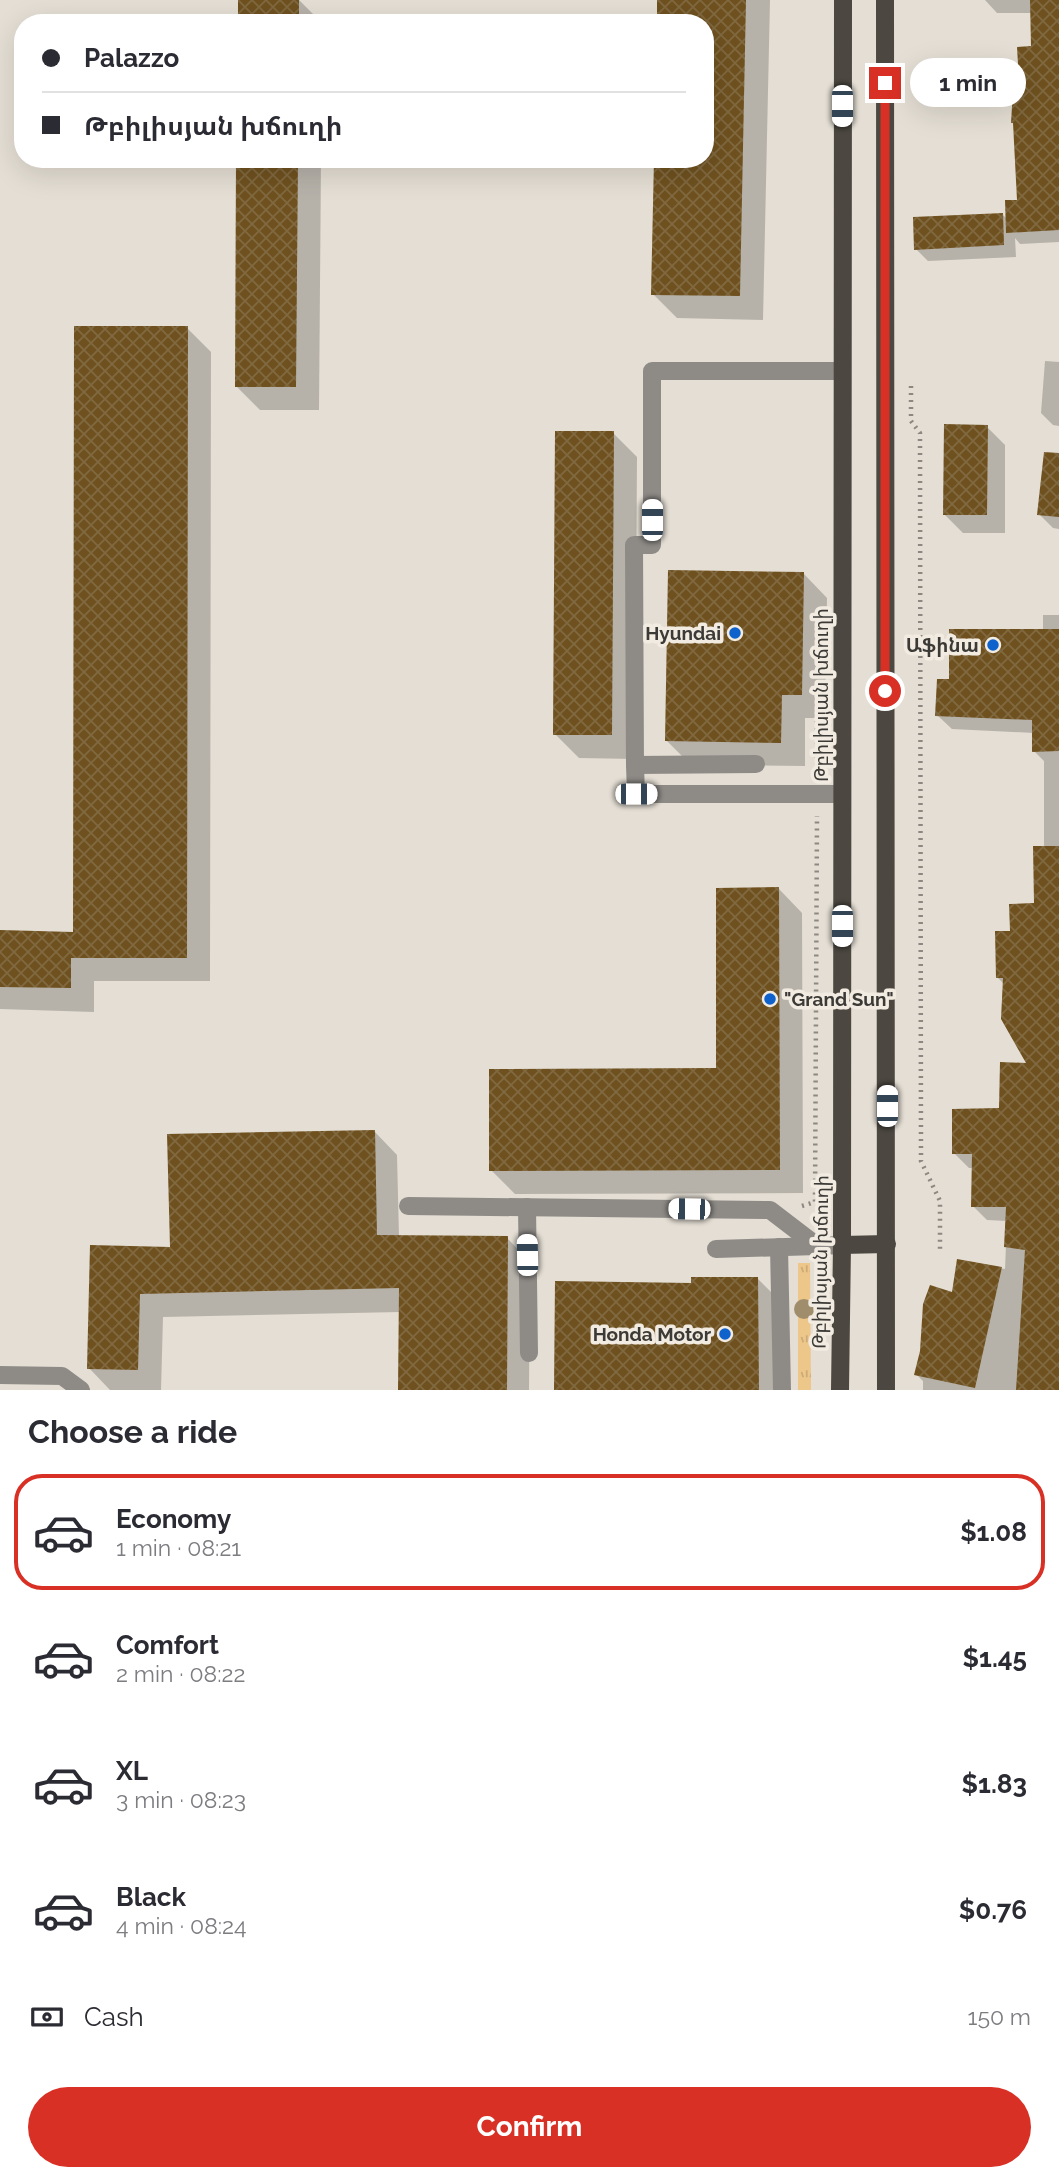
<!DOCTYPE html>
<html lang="en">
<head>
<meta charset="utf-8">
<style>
  :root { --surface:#fff; --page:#f2f2f3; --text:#2b2b33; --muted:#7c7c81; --line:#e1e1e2; --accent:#d93025 }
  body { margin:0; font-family:Raleway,"Noto Sans Armenian",sans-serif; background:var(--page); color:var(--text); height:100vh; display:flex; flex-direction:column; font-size:26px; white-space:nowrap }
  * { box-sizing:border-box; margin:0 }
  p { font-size:23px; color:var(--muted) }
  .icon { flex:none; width:38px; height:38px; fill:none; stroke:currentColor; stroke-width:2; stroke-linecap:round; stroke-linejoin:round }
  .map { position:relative; height:1390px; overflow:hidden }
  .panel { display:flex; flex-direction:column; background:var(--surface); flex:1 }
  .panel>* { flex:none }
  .hud { position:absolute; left:14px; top:14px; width:700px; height:154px; border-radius:28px; box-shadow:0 7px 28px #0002; display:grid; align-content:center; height:154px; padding:0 28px; background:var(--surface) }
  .end { position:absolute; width:32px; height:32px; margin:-16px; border:9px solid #d93025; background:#fff; box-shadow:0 0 0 4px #fff }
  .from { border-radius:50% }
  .bubble { position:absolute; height:49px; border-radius:24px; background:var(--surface); box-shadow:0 7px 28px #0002; font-size:23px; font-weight:700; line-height:49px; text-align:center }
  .car { position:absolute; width:21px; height:42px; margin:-21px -10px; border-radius:9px; box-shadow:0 0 5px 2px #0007; background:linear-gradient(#fff 24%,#345 0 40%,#fff 0 76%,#345 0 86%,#fff 0) }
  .hud b { display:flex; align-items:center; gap:24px; height:66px; font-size:26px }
  .hud b+b { border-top:2px solid var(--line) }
  .hud i { width:18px; height:18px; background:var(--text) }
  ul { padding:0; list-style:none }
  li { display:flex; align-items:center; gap:21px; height:116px; margin:0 14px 10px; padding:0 14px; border:4px solid transparent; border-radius:28px }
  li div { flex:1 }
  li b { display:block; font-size:26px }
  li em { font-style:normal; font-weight:700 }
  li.current { border-color:var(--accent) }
  li>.icon { width:63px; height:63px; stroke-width:1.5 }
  h2 { padding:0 28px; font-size:32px; line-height:84px }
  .pay { display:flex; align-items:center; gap:18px; height:77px; padding:0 28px; font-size:26px }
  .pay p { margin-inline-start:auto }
  .action { display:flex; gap:14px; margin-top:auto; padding:14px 28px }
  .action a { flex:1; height:80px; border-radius:42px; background:var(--accent); color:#fff; font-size:28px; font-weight:700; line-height:80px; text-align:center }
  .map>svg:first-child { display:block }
</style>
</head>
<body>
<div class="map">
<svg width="1059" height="1390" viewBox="0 0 1059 1390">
  <defs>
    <pattern id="grass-tufts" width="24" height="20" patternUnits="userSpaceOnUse" patternTransform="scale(1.75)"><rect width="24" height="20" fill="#edc689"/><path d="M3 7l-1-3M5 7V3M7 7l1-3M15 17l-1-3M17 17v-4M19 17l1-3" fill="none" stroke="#ccab77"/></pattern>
    <pattern id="building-cross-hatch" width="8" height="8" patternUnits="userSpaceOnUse" patternTransform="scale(1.75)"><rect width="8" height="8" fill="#6f511f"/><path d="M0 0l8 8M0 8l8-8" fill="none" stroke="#806840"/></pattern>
  </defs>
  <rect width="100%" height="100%" fill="#e4ded4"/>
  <polygon fill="url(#grass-tufts)" points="798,1263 810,1263 811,1390 798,1390"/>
  <g fill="#0003">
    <polygon points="240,0 299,0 322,23 239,23"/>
    <polygon points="659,0 770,0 763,320 677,318 653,294 705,159 705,23"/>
    <polygon points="985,0 1059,0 1059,242 1020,244 1015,238 1016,257 928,261 916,249 1002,214 1008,220 1019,201 1014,102 983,104 971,91 1019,65 1033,47 1032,13 997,13"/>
    <polygon points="238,159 321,159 319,410 260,410 236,386"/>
    <polygon points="187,328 211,352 210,981 94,981 94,1012 0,1009 0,932 75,934"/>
    <polygon points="1045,361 1059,362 1059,426 1053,425 1041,413"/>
    <polygon points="987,427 1005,445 1005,533 963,533 945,515"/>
    <polygon points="613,433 637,457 635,759 579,758 555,734"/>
    <polygon points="1059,465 1059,529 1053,528 1039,514"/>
    <polygon points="804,574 827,598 825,718 805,718 805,766 691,765 667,741"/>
    <polygon points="1043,615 1059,615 1059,1390 923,1390 923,1381 916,1374 953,1295 958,1261 1005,1269 1007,1221 987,1220 973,1206 974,1168 969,1168 954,1153 1001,1110 1030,1065 1004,984 998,978 1012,933 1035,905 1044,848 1044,761 1034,751 1034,733 952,729 937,715 951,681 1043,631"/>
    <polygon points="779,889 802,913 803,1193 515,1194 491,1170 718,1070"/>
    <polygon points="374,1131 397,1155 399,1237 507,1238 530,1262 529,1390 400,1390 400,1312 163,1317 161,1390 110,1390 89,1368 92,1247 172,1249"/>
    <polygon points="758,1279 782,1303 782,1390 555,1390 693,1284"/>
  </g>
  <g fill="url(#building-cross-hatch)">
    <rect x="238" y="0" width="61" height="23"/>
    <polygon points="657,0 746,0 740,296 651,295 654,159 705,159 705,23 657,23"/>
    <polygon points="1030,0 1059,0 1059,230 1006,233 1005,200 1017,200 1013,123 1011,123 1013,90 969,92 968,65 1018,64 1017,47 1031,46"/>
    <polygon points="236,159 298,159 296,387 235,387"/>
    <polygon points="1003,213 1004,245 914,250 913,217"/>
    <polygon points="74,326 188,326 187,958 71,958 71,988 0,987 0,930 73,932"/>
    <polygon points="944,424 988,425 987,515 943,515"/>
    <polygon points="555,431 614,431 612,735 553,735"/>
    <polygon points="1044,452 1059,453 1059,517 1037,515"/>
    <polygon points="668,570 804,572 802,695 782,695 781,743 665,741"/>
    <polygon points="949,629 1059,629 1059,751 1032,752 1032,720 935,716 937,679 949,679"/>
    <polygon points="1033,846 1059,846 1059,1390 1016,1390 1025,1250 1004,1247 1006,1207 971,1207 972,1154 952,1154 952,1109 999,1108 1000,1062 1026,1063 1001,1019 1003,978 996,978 995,931 1010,931 1009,904 1034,903"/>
    <polygon points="779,887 780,1170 489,1171 489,1069 716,1068 716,888"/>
    <polygon points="375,1130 377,1235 508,1236 507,1390 398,1390 399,1288 140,1294 138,1370 87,1369 90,1245 170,1247 167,1134"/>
    <polygon points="957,1259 1002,1267 975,1388 914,1375 920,1351 923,1304 930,1285 952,1292"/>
    <polygon points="691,1277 758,1277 759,1390 554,1390 555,1281 691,1283"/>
  </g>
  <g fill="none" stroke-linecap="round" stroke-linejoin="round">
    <g stroke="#8c8881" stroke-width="4.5" stroke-dasharray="2 5" stroke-linecap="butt">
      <polyline points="911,386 911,421 920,433 921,1161 940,1201 940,1249"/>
      <polyline points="817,772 817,690"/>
      <polyline points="802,1206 815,1202 817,816"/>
    </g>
    <g stroke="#8e8b87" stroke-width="18">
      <polyline points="756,764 635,765 634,545 652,545 652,371 842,371"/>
      <polyline points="635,765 636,794 842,794"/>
      <polyline points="408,1206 770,1210 817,1246 842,1245"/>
      <polyline points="527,1207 529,1353"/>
      <polyline points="779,1247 782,1390"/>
      <polyline points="716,1249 817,1246"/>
      <polyline points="0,1375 62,1376 81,1390"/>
    </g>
    <g stroke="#4c4841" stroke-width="18">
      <polyline points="885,0 886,1390"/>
      <polyline points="842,1245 887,1244"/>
      <polyline points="840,1390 842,1245 843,0"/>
    </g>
  </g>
  <circle fill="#9f8d6c" cx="804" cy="1309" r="10"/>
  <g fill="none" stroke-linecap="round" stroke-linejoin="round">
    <polyline stroke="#d93025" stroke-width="9" points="885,691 885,83"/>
  </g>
  <g fill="#0f62cc" stroke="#f2ebe1" stroke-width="2.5">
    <circle cx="735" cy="633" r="7"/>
    <circle cx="993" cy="645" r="7"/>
    <circle cx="770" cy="999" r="7"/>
    <circle cx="725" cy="1334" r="7"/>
  </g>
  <g text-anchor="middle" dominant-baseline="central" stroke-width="7" stroke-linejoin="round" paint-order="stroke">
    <g font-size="19" font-weight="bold" fill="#3c3a36" stroke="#f2ebe1" text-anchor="end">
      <text x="721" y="633">Hyundai</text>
      <text x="979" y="645">Աֆինա</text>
      <text x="784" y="999" text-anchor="start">"Grand Sun"</text>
      <text x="711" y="1334">Honda Motor</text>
    </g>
    <g font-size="19" fill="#3c3a36" stroke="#f2ebe1">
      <text transform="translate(821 695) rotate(-90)">Թբիլիսյան խճուղի</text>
      <text transform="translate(820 1262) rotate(-89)">Թբիլիսյան խճուղի</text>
    </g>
  </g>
</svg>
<i class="end from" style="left:885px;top:691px"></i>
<i class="end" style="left:885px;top:83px"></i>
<div class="bubble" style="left:910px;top:58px;width:116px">1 min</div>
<i class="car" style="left:842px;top:106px;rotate:180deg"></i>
<i class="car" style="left:652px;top:520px;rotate:0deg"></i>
<i class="car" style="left:636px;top:794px;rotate:90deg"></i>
<i class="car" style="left:842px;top:926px;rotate:180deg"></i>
<i class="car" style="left:887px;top:1106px;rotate:0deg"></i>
<i class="car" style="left:689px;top:1209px;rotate:271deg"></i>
<i class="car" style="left:527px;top:1255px;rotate:359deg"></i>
<div class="hud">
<b><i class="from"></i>Palazzo</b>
<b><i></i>Թբիլիսյան խճուղի</b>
</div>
</div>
<section class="panel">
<h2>Choose a ride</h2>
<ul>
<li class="current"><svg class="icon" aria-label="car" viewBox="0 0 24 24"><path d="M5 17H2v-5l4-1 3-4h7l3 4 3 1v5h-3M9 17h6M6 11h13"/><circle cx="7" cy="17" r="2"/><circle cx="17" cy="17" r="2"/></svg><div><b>Economy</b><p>1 min · 08:21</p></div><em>$1.08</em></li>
<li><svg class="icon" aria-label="car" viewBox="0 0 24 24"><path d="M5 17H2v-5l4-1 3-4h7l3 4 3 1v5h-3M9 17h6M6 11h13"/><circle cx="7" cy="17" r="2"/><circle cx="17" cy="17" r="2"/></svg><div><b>Comfort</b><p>2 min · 08:22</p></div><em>$1.45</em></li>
<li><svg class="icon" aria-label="car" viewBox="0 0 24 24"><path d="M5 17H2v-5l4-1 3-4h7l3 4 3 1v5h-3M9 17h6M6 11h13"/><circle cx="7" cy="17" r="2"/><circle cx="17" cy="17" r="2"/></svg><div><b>XL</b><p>3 min · 08:23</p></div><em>$1.83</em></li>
<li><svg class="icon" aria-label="car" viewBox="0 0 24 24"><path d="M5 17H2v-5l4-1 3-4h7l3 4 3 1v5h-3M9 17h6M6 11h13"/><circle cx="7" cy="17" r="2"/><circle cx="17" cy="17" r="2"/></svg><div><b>Black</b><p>4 min · 08:24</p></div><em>$0.76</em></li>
</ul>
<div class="pay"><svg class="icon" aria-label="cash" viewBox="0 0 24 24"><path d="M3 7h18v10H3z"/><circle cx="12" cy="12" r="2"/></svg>Cash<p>150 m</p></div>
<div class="action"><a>Confirm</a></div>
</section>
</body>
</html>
